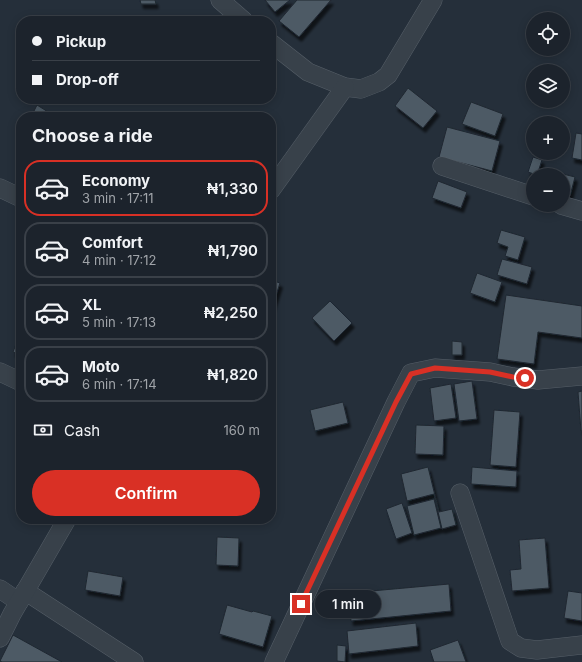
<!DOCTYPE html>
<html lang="en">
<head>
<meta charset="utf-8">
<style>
  :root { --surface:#1c232c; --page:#252b34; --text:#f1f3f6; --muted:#a0a4a9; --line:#3a4048; --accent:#d93025 }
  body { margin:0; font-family:Inter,sans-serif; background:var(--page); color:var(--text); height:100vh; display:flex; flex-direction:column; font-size:15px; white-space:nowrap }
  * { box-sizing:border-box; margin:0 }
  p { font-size:13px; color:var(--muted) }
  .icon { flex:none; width:22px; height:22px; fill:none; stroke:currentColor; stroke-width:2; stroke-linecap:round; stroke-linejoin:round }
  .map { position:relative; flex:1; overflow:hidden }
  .side { position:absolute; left:16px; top:112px; width:260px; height:412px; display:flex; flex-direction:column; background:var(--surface); border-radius:16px; box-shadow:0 2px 10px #0003,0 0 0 1px var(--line) }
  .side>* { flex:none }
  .guide { position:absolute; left:16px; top:16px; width:260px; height:88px; border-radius:16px; box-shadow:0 2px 10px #0003,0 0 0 1px var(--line); display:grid; align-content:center; height:88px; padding:0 16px; background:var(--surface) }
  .controls { position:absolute; left:526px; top:12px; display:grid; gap:8px }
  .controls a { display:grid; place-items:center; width:44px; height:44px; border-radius:50%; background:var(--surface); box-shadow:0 2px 10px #0003,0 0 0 1px var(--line); font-size:20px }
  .end { position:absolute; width:18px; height:18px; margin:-9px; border:5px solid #d93025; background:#fff; box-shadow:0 0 0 2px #fff }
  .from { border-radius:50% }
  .bubble { position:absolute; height:28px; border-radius:14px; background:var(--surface); box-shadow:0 2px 10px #0003,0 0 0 1px var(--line); font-size:13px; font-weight:600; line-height:28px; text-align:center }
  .guide b { display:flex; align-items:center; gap:14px; height:38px; font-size:15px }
  .guide b+b { border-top:1px solid var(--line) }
  .guide i { width:10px; height:10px; background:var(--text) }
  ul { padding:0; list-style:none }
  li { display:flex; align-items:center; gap:12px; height:56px; margin:0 8px 6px; padding:0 8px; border:2px solid var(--line); border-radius:16px }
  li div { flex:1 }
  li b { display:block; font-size:15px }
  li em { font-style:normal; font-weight:600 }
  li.current { border-color:var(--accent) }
  li>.icon { width:36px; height:36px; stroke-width:1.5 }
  h2 { padding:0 16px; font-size:18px; line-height:48px }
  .pay { display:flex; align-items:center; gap:10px; height:44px; padding:0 16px; font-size:15px }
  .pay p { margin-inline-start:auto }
  .primary-button { display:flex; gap:8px; margin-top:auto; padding:8px 16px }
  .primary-button a { flex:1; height:46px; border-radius:24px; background:var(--accent); color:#fff; font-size:16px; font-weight:600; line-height:46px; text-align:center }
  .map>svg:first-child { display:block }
</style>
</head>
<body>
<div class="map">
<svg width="582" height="662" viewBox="0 0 582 662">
  <defs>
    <filter id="shadow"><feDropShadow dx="2.5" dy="4.5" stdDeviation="1" flood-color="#0009"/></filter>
  </defs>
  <rect width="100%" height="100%" fill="#252f3a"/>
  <g fill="#4e5a65" stroke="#1f2831" filter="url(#shadow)">
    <polygon points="140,0 155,0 156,4 141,4"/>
    <polygon points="265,0 290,0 275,12"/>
    <polygon points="297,0 331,0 299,37 279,21"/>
    <polygon points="408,88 437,111 423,128 395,106"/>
    <polygon points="471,102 503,114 495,136 462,124"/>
    <polygon points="37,105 53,115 52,117 31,117"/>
    <polygon points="447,127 500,141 492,171 439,157"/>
    <polygon points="576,133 582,134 582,160 572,158"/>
    <polygon points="533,157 542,160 537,175 528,172"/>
    <polygon points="559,173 575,177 570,196 563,194 563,175 559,175"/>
    <polygon points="438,181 467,192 461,208 432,198"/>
    <polygon points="501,230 525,237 518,260 505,256 508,247 497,243"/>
    <polygon points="502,259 532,267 527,284 497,275"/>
    <polygon points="477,273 502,282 495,302 470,293"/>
    <polygon points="271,280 280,283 271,311"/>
    <polygon points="506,295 582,306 582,338 538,332 534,364 497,359"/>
    <polygon points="330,301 352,323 334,341 312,318"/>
    <polygon points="21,331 21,355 13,352"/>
    <polygon points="452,341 462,342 462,355 452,355"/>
    <polygon points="472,381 477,419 459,421 454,384"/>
    <polygon points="451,384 456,418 434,421 430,388"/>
    <polygon points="582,391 582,431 581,431 578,392"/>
    <polygon points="343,402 348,423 315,431 310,410"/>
    <polygon points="494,410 520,412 516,467 490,465"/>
    <polygon points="416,425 444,426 443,455 415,454"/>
    <polygon points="428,467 439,512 452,509 456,525 442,529 434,494 407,501 401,474"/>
    <polygon points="472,467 517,471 516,487 471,484"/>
    <polygon points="434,499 441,528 414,535 407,506"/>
    <polygon points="402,503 412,533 396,539 386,509"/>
    <polygon points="217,537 239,538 238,566 216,565"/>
    <polygon points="545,538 549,588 512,591 510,570 521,569 519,540"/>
    <polygon points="88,571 123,577 120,596 85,590"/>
    <polygon points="449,584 451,611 351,621 349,593"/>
    <polygon points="568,591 582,593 582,621 564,618"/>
    <polygon points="227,605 252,612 253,611 272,616 263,647 219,634"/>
    <polygon points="416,623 418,646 349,654 347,631"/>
    <polygon points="13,635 62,662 2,662 0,661"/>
    <polygon points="458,640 466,662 434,662 430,650"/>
    <polygon points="337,645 346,646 345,662 337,661"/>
  </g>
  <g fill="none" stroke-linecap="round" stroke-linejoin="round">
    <g stroke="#565f68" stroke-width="19">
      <g id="street">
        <polyline points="220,0 244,21"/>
        <polyline points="271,43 308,72 345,87 361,89 379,82 388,75 433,0"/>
        <polyline points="442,166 533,196"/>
        <polyline points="0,188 21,198"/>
        <polyline points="271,190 345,87"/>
        <polyline points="561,205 582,211"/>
        <polyline points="0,372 21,382"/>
        <polyline points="460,493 510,641 521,648 537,650 582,645"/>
        <polyline points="0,589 19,602"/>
        <polyline points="25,591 134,662"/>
        <polyline points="0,638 12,614 67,519"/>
        <polyline points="274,662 396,402 411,373 435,368 490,372 513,377 538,380 582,376"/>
      </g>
    </g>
    <use href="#street" stroke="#38414a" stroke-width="18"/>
  </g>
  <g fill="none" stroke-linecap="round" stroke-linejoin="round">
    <polyline stroke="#d93025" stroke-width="5" points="301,604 396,402 411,374 435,368 490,372 513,377 525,378"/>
  </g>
</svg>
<div class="controls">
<a><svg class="icon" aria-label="locate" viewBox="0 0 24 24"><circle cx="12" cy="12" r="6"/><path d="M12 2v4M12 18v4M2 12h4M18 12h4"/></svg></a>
<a><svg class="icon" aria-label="layers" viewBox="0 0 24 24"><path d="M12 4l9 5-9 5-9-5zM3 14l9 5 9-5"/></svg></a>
<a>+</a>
<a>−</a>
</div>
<i class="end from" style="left:525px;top:378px"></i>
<i class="end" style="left:301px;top:604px"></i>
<div class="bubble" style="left:315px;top:590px;width:66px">1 min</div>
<div class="guide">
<b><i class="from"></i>Pickup</b>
<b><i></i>Drop-off</b>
</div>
<section class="side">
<h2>Choose a ride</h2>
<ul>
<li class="current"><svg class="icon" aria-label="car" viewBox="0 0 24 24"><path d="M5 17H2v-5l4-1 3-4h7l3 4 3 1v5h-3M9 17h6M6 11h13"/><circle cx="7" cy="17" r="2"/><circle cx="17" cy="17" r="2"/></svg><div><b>Economy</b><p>3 min · 17:11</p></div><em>₦1,330</em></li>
<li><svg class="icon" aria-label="car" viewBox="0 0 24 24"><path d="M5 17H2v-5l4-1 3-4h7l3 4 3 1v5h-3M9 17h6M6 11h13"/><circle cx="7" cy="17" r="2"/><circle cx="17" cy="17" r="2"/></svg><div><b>Comfort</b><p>4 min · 17:12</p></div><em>₦1,790</em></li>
<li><svg class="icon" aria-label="car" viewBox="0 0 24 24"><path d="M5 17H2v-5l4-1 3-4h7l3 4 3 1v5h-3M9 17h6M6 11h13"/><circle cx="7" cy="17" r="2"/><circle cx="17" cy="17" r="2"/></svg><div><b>XL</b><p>5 min · 17:13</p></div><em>₦2,250</em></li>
<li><svg class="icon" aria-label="car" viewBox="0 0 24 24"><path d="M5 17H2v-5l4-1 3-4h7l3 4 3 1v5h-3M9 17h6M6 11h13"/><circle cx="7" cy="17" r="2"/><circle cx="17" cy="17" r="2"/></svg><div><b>Moto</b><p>6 min · 17:14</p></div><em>₦1,820</em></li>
</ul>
<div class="pay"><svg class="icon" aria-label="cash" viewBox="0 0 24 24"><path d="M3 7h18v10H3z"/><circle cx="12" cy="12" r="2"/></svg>Cash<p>160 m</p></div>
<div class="primary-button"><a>Confirm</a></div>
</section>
</div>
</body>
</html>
